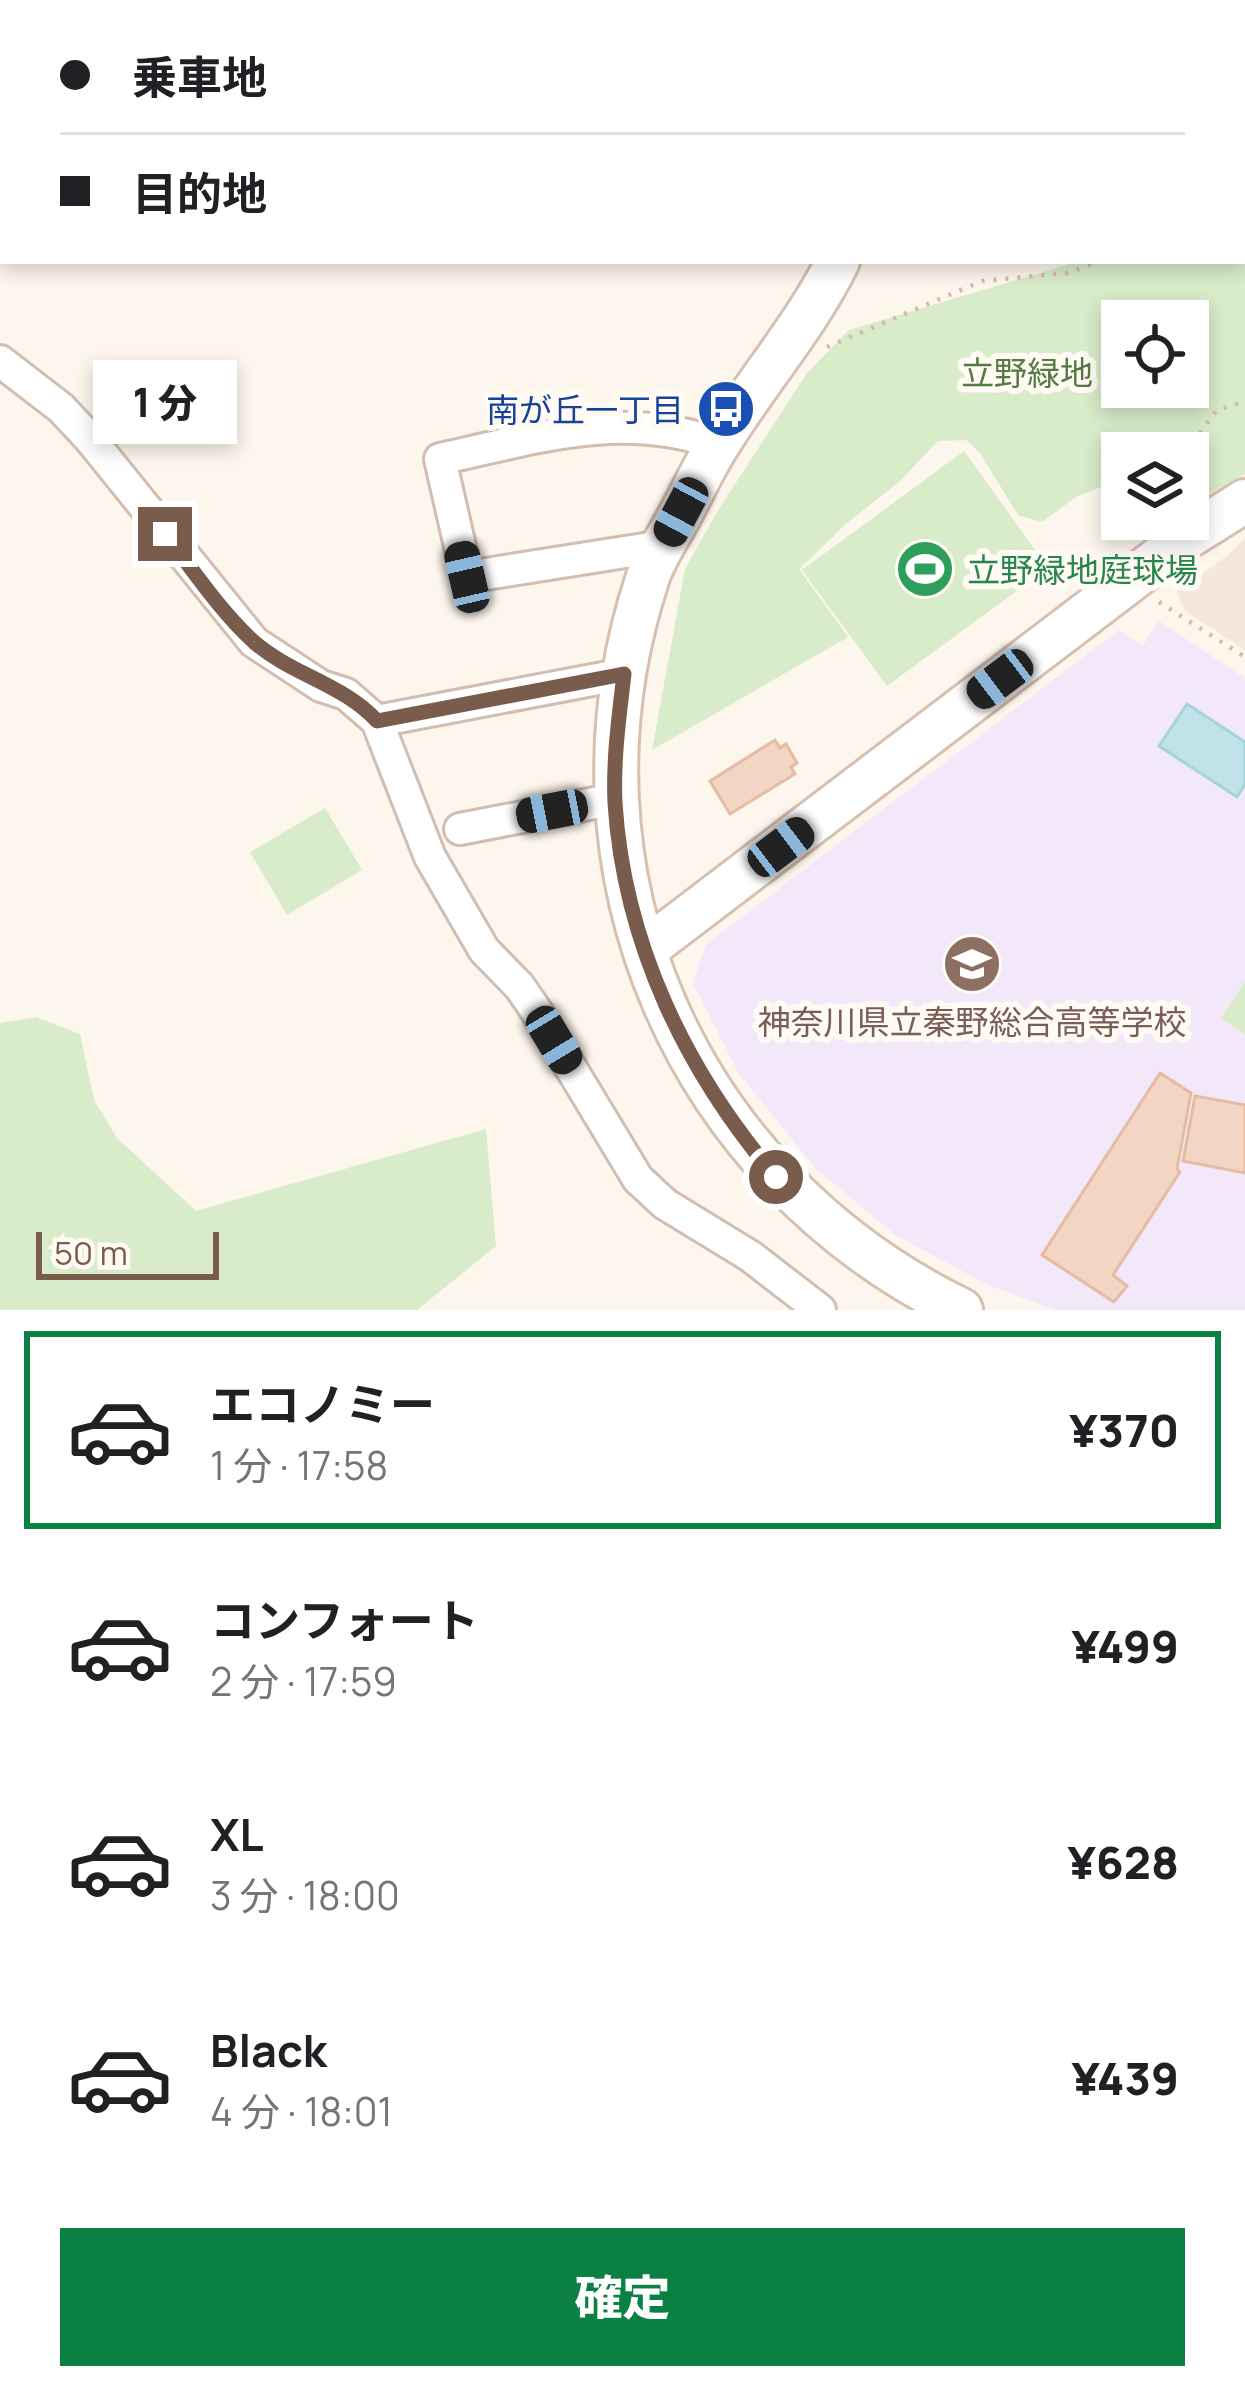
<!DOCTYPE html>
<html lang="ja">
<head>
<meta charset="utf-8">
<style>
  :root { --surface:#fff; --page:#f6f6f6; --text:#202124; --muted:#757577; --line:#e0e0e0; --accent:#0b8043 }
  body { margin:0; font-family:Manrope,"Noto Sans JP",sans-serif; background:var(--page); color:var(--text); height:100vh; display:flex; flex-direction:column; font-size:45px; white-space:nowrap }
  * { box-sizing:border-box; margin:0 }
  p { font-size:39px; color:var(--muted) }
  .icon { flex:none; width:66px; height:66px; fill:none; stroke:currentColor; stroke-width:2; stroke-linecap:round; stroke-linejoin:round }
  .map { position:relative; height:1310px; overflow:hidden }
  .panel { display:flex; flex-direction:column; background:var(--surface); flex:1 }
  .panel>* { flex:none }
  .banner { position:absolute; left:0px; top:0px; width:1245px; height:264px; box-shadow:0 6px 18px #0003; display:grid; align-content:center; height:264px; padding:0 60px; background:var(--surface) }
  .buttons { position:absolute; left:1101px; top:300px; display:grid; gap:24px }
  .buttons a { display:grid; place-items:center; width:108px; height:108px; border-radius:0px; background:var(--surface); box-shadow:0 6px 18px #0003; font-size:60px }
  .scale { position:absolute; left:36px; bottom:30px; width:183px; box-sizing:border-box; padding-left:12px; border:6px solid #7a5c4d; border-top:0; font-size:33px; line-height:42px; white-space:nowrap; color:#7a5c4d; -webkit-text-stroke:9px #fffaf3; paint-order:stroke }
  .end { position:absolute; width:54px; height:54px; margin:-27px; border:15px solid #7a5c4d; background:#fff; box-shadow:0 0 0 6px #fff }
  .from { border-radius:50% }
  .bubble { position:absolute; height:84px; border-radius:0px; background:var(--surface); box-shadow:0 6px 18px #0003; font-size:39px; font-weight:800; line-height:84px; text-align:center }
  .car { position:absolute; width:36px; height:72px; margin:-36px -18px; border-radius:15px; box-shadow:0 0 9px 3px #0007; background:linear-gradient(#222 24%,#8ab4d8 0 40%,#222 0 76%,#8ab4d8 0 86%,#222 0) }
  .banner b { display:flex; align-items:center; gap:42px; height:114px; font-size:45px }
  .banner b+b { border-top:3px solid var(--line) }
  .banner i { width:30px; height:30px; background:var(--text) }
  ul { padding:21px 0 0; list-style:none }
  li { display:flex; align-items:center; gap:36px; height:198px; margin:0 24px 18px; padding:0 36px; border:6px solid transparent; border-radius:0px }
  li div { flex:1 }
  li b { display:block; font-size:45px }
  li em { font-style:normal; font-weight:800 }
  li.current { border-color:var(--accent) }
  li>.icon { width:108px; height:108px; stroke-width:1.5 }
  .action { display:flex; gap:24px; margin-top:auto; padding:24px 60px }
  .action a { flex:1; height:138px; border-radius:0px; background:var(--accent); color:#fff; font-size:48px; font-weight:800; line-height:138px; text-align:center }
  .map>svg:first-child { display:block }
</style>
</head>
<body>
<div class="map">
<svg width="1245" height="1310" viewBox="0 0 1245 1310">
  <rect width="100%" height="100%" fill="#fdf6ec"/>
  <polygon fill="#f5e8da" points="1245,538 1245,650 1185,611 1177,592 1227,556"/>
  <polygon fill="#f3e8fa" points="1159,621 1245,678 1245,1310 1054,1310 988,1285 895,1235 817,1170 739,1074 693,983 706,944 1119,630 1143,645"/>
  <g fill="#d8ecc9" fill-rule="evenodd">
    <path d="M1245 207V474L1199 499H1188V453H1122V473L1108 484 1076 497 1042 522 1018 515 980 453 966 440 938 441 899 482 847 523 799 569 848 637 652 750 685 569 715 515 807 373 849 330 1080 261H1242ZM1122 321H1188V387H1122Z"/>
    <polygon points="964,451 1048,568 887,686 802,570"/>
    <polygon points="325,808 362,870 287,915 250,852"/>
    <polygon points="1244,983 1245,983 1245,1034 1221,1018"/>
    <polygon points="36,1017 80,1034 94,1100 117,1138 196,1211 486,1129 496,1246 417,1310 0,1310 0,1023"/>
  </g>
  <polygon fill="#bfe3e8" stroke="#a5d3da" stroke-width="3" points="1187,704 1245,742 1245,784 1237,797 1159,746"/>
  <g fill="#f3d5c3" stroke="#e6bba3" stroke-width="3">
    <polygon points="1155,441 1160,453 1136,453 1135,450"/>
    <polygon points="775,740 780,748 786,744 797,763 791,767 795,774 730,814 710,781"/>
    <polygon points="1160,1073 1191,1093 1177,1169 1180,1172 1113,1275 1127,1286 1114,1302 1042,1255"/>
    <polygon points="1195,1096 1245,1105 1245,1173 1183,1161"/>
  </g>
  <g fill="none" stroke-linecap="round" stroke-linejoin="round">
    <g stroke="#d1beb0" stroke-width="36">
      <g id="street">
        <polyline points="1059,0 1059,3"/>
        <polyline points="1242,132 1245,131"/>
        <polyline points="0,361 61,408 90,439 254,642 321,686 346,694 377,721 430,857 484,950 520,987 537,1012 638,1179 665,1204 750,1256 820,1310"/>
        <path d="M663 546 467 577 440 459C536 438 622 409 718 444"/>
        <polyline points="377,721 624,674"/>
        <polyline points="460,829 615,799"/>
      </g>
    </g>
    <g stroke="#d6c0b0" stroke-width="48">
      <g id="secondary">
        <polyline points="893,3 893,0"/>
        <path d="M838 261C806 326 757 381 719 443 704 466 693 491 680 515 669 536 654 557 647 580 551 873 686 1176 961 1310"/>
        <polyline points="646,949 1186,538 1245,501"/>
      </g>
    </g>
    <g stroke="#d9b8a5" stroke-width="4.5" stroke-dasharray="3 9" stroke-linecap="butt">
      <polyline points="736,0 737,3"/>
      <polyline points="1242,204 1245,203"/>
      <polyline points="827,347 982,281 1068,273 1099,261"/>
      <polyline points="1186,453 1216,411 1245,401"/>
      <polyline points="1159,602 1245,657"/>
    </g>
    <use href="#street" stroke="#fff" stroke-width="30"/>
    <use href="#secondary" stroke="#fff" stroke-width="42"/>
  </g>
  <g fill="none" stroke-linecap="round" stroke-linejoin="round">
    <path stroke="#7a5c4d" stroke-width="15" d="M165 534C193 570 220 611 254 642 292 675 343 684 377 721L624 674C619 717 613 760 615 803 624 943 686 1072 776 1177"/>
  </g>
  <defs>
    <g id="bus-disc" transform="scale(3)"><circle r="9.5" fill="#1a4fb4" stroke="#fffaf3"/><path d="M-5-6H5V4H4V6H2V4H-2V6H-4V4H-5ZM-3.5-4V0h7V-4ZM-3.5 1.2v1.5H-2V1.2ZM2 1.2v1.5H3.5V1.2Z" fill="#fff"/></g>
    <g id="stadium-disc" transform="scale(3)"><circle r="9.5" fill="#2e9e5b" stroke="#fffaf3"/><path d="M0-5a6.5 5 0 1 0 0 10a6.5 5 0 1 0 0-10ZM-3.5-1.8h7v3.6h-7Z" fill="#fff"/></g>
    <g id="school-disc" transform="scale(3)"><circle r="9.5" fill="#8d6e63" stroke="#fffaf3"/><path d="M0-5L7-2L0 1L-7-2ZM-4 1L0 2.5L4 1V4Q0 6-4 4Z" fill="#fff"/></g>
  </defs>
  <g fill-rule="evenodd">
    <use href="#bus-disc" x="726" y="409"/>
    <use href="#stadium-disc" x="925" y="569"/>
    <use href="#school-disc" x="972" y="964"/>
  </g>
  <g text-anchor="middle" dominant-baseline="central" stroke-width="12" stroke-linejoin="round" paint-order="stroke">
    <g font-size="33" fill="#537a41" stroke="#fffaf3">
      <text x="1027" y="372">立野緑地</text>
    </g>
    <g font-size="33" fill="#164399" stroke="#fffaf3" text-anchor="end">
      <text x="684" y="409">南が丘一丁目</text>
    </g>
    <g font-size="33" fill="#27864d" stroke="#fffaf3" text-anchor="start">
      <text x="967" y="569">立野緑地庭球場</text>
    </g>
    <g font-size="33" fill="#785e54" stroke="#fffaf3">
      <text x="972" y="1021">神奈川県立秦野総合高等学校</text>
    </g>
  </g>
</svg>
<div class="buttons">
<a><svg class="icon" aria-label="locate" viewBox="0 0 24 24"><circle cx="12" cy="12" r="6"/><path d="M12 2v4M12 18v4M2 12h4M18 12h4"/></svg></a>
<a><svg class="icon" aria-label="layers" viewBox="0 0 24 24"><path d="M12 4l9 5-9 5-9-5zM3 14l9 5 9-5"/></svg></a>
</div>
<div class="scale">50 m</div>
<i class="end from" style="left:776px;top:1177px"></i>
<i class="end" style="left:165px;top:534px"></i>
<div class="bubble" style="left:93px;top:360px;width:144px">1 分</div>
<i class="car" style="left:681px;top:512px;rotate:208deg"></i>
<i class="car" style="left:467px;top:577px;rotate:347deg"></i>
<i class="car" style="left:1000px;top:679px;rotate:233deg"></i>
<i class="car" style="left:552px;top:811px;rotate:259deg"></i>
<i class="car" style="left:781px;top:847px;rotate:53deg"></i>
<i class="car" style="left:554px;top:1040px;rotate:149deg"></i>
<div class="banner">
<b><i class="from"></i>乗車地</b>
<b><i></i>目的地</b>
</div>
</div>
<section class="panel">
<ul>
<li class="current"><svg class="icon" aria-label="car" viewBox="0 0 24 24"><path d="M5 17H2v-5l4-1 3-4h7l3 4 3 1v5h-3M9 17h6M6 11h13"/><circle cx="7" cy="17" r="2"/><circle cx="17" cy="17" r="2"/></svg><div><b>エコノミー</b><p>1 分 · 17:58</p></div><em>¥370</em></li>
<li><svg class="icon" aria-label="car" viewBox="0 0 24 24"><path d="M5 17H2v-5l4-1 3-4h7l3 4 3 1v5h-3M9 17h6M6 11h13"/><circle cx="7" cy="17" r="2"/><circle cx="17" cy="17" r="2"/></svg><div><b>コンフォート</b><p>2 分 · 17:59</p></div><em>¥499</em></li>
<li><svg class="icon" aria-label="car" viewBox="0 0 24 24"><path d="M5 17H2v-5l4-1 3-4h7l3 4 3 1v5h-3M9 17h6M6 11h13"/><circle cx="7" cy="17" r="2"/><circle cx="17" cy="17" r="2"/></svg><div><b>XL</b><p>3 分 · 18:00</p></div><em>¥628</em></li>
<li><svg class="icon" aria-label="car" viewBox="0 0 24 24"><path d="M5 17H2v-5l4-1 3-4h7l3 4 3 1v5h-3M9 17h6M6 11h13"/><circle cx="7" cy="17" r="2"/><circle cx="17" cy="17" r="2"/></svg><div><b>Black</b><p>4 分 · 18:01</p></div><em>¥439</em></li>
</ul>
<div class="action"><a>確定</a></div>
</section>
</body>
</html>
